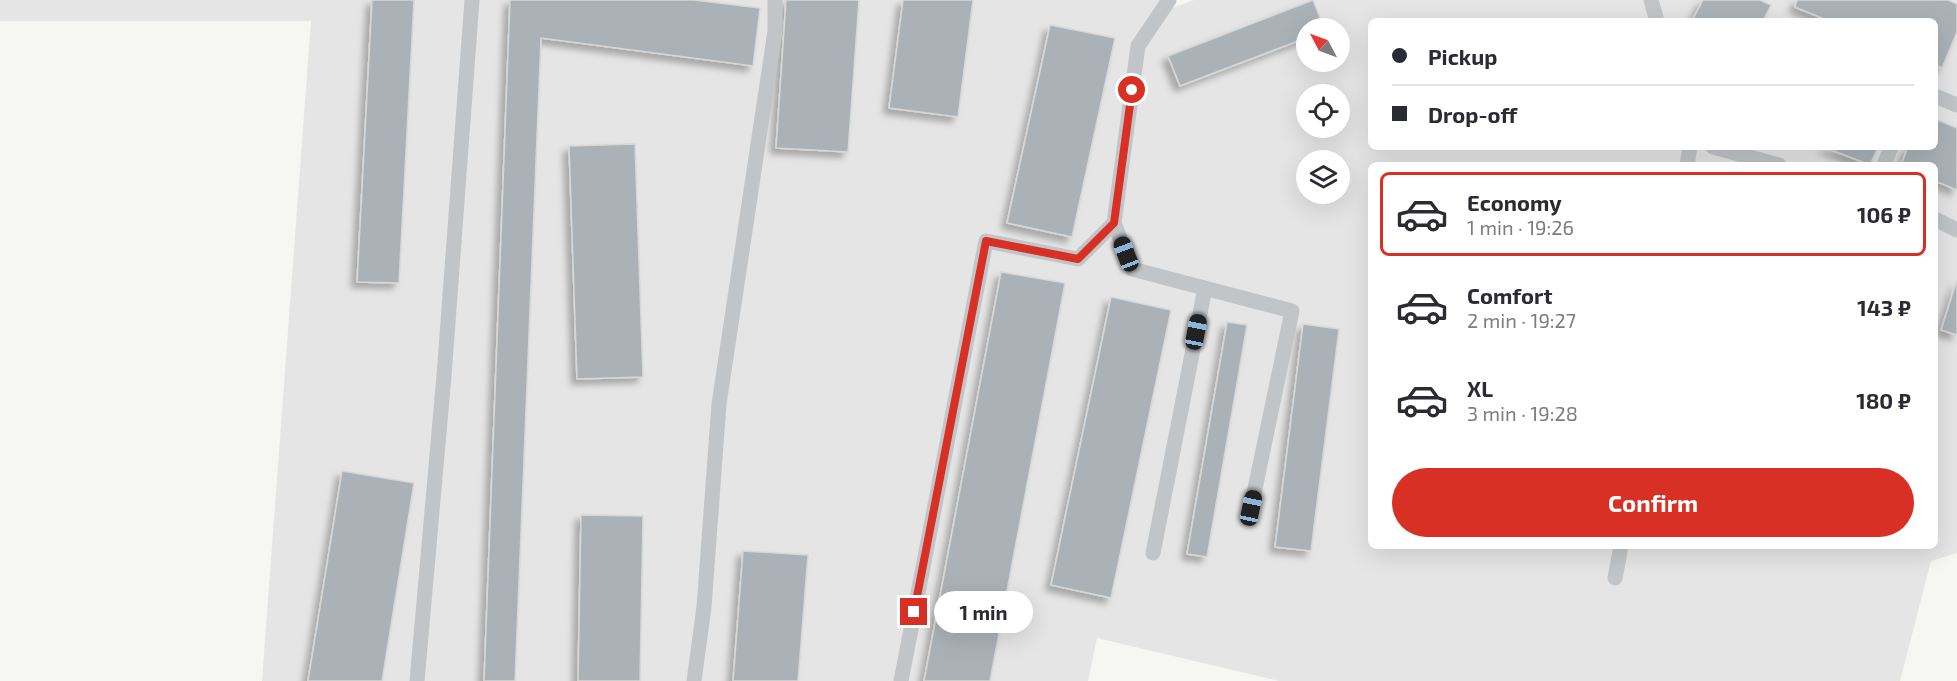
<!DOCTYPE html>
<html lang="en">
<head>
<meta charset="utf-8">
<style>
  :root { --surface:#fff; --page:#f7f7f7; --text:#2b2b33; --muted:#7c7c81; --line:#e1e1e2; --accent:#d93025 }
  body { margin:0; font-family:"Exo 2",sans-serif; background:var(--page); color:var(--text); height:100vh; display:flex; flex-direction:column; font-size:22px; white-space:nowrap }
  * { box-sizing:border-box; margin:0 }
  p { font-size:20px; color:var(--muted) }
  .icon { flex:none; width:33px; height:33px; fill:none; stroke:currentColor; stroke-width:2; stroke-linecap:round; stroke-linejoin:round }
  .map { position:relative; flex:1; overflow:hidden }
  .sheet { position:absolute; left:1368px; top:162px; width:570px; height:387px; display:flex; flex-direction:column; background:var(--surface); border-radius:9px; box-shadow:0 6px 24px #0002 }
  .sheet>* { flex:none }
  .guide { position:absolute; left:1368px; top:18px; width:570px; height:132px; border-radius:9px; box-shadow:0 6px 24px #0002; display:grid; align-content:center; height:132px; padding:0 24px; background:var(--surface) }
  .needle { width:39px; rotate:311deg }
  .controls { position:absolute; left:1296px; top:18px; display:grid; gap:12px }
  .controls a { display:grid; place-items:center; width:54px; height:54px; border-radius:50%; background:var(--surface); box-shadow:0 6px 24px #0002; font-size:30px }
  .end { position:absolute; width:27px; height:27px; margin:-14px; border:8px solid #d93025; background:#fff; box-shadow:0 0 0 3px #fff }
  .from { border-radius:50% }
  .bubble { position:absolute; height:42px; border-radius:21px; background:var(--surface); box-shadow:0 6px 24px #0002; font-size:20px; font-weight:700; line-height:42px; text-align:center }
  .car { position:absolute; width:18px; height:36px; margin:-18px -9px; border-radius:8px; box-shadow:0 0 4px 2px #0007; background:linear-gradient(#222 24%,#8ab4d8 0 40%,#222 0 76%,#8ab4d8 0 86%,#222 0) }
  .guide b { display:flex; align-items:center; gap:21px; height:57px; font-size:22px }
  .guide b+b { border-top:2px solid var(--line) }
  .guide i { width:15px; height:15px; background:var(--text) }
  ul { padding:10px 0 0; list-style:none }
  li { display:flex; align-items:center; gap:18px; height:84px; margin:0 12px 9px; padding:0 12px; border:3px solid transparent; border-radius:9px }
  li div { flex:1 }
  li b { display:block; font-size:22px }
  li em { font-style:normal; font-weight:700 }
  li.current { border-color:var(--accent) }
  li>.icon { width:54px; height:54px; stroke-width:1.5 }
  .primary-button { display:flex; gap:12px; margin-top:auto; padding:12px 24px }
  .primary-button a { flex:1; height:69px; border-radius:36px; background:var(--accent); color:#fff; font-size:24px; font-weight:700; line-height:69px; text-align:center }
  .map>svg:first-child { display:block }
</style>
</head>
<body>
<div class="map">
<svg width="1957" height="681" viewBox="0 0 1957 681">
  <defs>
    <filter id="shadow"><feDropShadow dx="-5.5" dy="5.5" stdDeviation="3" flood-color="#0004"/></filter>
  </defs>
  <rect width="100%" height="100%" fill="#f6f6f3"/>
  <path fill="#e4e5e4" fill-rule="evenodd" d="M0 0H1166L1172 8 1194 0H1957V553L1931 561 1900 681H1279L1097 638 1088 681H262L311 21H0ZM1371 21H1935V147H1371ZM1306 28H1340V62H1306ZM1306 94H1340V128H1306ZM1306 160H1340V194H1306ZM1371 165H1935V546H1371Z"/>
  <g fill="#aab2b8" stroke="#d7d8d5" stroke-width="1.5" filter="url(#shadow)">
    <polygon points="372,0 414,0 399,283 357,282"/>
    <polygon points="510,0 694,0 760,8 753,66 541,38 515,681 484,681"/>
    <polygon points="786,0 859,0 848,152 776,148"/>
    <polygon points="903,0 973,0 958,117 889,108"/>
    <polygon points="1313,0 1324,28 1306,28 1306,38 1180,86 1168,56"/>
    <polygon points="1703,0 1760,0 1771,5 1763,21 1692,21"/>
    <polygon points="1797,0 1948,0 1957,4 1957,32 1942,68 1935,65 1935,21 1829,21 1795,7"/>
    <polygon points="1050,25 1115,38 1072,237 1007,223"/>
    <polygon points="1935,119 1957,128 1957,190 1935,181 1935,165 1901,165 1908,147 1935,147"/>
    <polygon points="635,144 643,377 577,379 569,146"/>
    <polygon points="1824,147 1878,147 1870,165"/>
    <polygon points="1001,272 1065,283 990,681 924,681"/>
    <polygon points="1957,280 1957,335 1941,330"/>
    <polygon points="1111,297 1171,310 1111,598 1051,585"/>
    <polygon points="1227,322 1247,325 1207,557 1187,554"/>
    <polygon points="1303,324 1339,329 1311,551 1275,547"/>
    <polygon points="342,471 414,483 382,681 308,681"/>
    <polygon points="581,515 643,516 640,681 578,681"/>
    <polygon points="743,551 808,555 798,681 733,681"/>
  </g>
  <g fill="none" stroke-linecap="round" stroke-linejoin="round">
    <g stroke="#c1c5c8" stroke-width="15">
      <polyline points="1169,0 1138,46 1114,223 1132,269 1292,311 1251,508"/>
      <polyline points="1651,0 1657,21"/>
      <polyline points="1935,96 1957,105"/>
      <polyline points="1713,147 1779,165"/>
      <polyline points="1687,165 1690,147"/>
      <polyline points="1884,165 1891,147"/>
      <polyline points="1935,219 1957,230"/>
      <polyline points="1153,553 1205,288"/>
      <polyline points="1615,578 1621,546"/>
      <polyline points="417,681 444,376 472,0"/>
      <polyline points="694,681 704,607 719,404 775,31 775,0"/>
      <polyline points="901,681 986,241 1078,259 1114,223"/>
    </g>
  </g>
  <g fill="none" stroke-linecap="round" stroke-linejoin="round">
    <polyline stroke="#d93025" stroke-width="8" points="914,612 986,241 1078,259 1114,223 1132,90"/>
  </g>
</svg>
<div class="controls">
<a><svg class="needle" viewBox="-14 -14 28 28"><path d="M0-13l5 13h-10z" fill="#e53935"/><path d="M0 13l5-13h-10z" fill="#7c7c81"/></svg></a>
<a><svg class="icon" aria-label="locate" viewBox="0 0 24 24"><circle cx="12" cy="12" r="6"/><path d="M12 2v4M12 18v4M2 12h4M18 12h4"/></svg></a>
<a><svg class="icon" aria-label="layers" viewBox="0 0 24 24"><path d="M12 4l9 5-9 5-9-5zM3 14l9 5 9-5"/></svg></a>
</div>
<i class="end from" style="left:1132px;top:90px"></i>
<i class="end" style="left:914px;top:612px"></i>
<div class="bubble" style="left:934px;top:591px;width:99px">1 min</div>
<i class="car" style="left:1126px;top:254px;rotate:339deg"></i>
<i class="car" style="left:1196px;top:332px;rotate:11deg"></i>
<i class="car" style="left:1251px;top:508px;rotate:12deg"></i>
<div class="guide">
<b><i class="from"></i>Pickup</b>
<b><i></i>Drop-off</b>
</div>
<section class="sheet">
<ul>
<li class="current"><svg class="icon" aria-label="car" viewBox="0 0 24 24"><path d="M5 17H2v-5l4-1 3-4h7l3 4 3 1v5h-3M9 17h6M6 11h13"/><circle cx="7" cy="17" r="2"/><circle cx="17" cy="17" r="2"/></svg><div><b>Economy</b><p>1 min · 19:26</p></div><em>106 ₽</em></li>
<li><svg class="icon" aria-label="car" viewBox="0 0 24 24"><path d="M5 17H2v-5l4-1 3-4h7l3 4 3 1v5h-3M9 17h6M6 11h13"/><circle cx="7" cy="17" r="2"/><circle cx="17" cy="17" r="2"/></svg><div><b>Comfort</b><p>2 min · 19:27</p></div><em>143 ₽</em></li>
<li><svg class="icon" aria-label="car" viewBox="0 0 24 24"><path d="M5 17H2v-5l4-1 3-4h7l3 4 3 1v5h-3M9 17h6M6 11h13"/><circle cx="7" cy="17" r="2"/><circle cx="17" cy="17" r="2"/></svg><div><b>XL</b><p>3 min · 19:28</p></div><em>180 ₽</em></li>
</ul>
<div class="primary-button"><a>Confirm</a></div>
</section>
</div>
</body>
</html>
